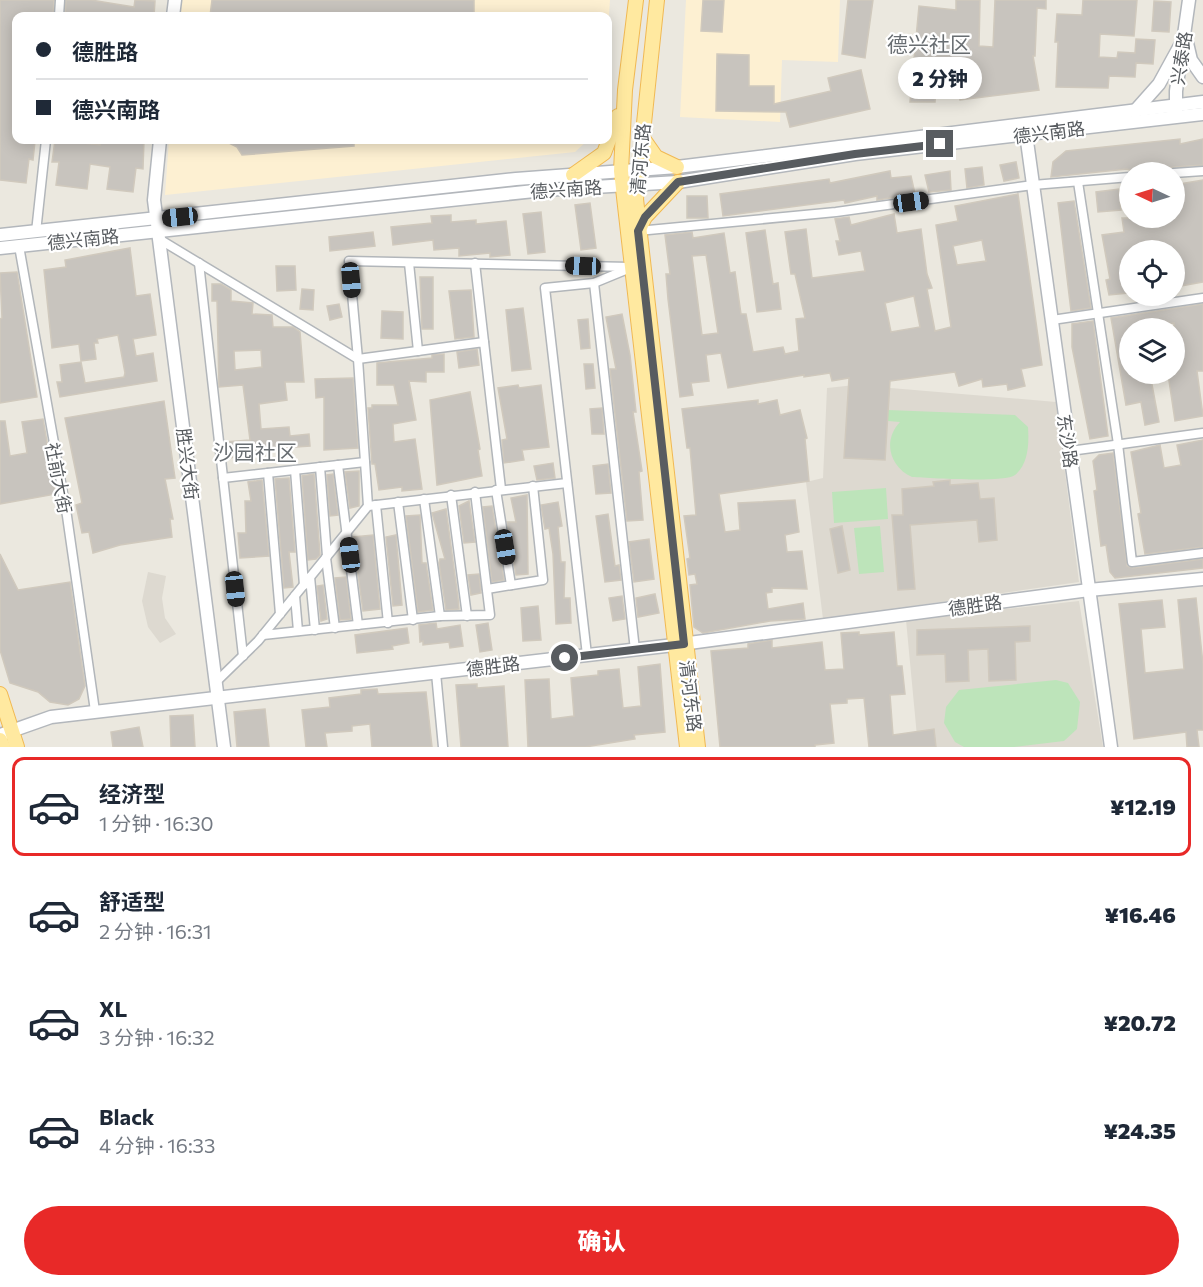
<!DOCTYPE html>
<html lang="zh">
<head>
<meta charset="utf-8">
<style>
  :root { --surface:#fff; --page:#f6f6f7; --text:#1f2937; --muted:#747a83; --line:#e0e1e3; --accent:#e82928 }
  body { margin:0; font-family:Commissioner,"Noto Sans SC",sans-serif; background:var(--page); color:var(--text); height:100vh; display:flex; flex-direction:column; font-size:22px; white-space:nowrap }
  * { box-sizing:border-box; margin:0 }
  p { font-size:20px; color:var(--muted) }
  .icon { flex:none; width:33px; height:33px; fill:none; stroke:currentColor; stroke-width:2; stroke-linecap:round; stroke-linejoin:round }
  .map { position:relative; height:747px; overflow:hidden }
  .sheet { display:flex; flex-direction:column; background:var(--surface); flex:1 }
  .sheet>* { flex:none }
  .hud { position:absolute; left:12px; top:12px; width:600px; height:132px; border-radius:12px; box-shadow:0 3px 15px #0003; display:grid; align-content:center; height:132px; padding:0 24px; background:var(--surface) }
  .needle { width:39px; rotate:274deg }
  .tools { position:absolute; left:1119px; top:162px; display:grid; gap:12px }
  .tools a { display:grid; place-items:center; width:66px; height:66px; border-radius:50%; background:var(--surface); box-shadow:0 3px 15px #0003; font-size:30px }
  .end { position:absolute; width:27px; height:27px; margin:-14px; border:8px solid #585c60; background:#fff; box-shadow:0 0 0 3px #fff }
  .from { border-radius:50% }
  .bubble { position:absolute; height:42px; border-radius:21px; background:var(--surface); box-shadow:0 3px 15px #0003; font-size:20px; font-weight:800; line-height:42px; text-align:center }
  .car { position:absolute; width:18px; height:36px; margin:-18px -9px; border-radius:8px; box-shadow:0 0 4px 2px #0007; background:linear-gradient(#222 24%,#8ab4d8 0 40%,#222 0 76%,#8ab4d8 0 86%,#222 0) }
  .hud b { display:flex; align-items:center; gap:21px; height:57px; font-size:22px }
  .hud b+b { border-top:2px solid var(--line) }
  .hud i { width:15px; height:15px; background:var(--text) }
  ul { padding:10px 0 0; list-style:none }
  li { display:flex; align-items:center; gap:18px; height:99px; margin:0 12px 9px; padding:0 12px; border:3px solid transparent; border-radius:12px }
  li div { flex:1 }
  li b { display:block; font-size:22px }
  li em { font-style:normal; font-weight:800 }
  li.current { border-color:var(--accent) }
  li>.icon { width:54px; height:54px; stroke-width:1.5 }
  .action { display:flex; gap:12px; margin-top:auto; padding:12px 24px }
  .action a { flex:1; height:69px; border-radius:36px; background:var(--accent); color:#fff; font-size:24px; font-weight:800; line-height:69px; text-align:center }
  .map>svg:first-child { display:block }
</style>
</head>
<body>
<div class="map">
<svg width="1203" height="747" viewBox="0 0 1203 747">
  <rect width="100%" height="100%" fill="#ebe8df"/>
  <g fill="#fdf0d2">
    <polygon points="179,0 610,0 608,30 608,16 178,16"/>
    <polygon points="686,0 840,0 838,62 782,60 780,122 680,117"/>
    <polygon points="169,140 588,140 575,152 165,195"/>
  </g>
  <g fill="#ddd9d0">
    <polygon points="855,385 1056,402 1079,582 823,619 806,482 823,478 827,388"/>
    <polygon points="148,572 166,576 162,598 165,618 176,634 160,643 148,627 142,601"/>
    <polygon points="1079,601 1103,747 918,747 906,620"/>
  </g>
  <g fill="#bde4ba">
    <path d="M888 410 1015 415 1028 427C1029 442 1029 464 1015 475 1004 483 930 478 912 477 890 467 882 441 900 422L888 421Z"/>
    <polygon points="886,488 888,519 834,523 832,492"/>
    <polygon points="880,526 884,572 859,574 854,528"/>
    <polygon points="1056,680 1068,683 1080,702 1077,729 1064,741 1014,747 964,747 955,742 944,723 946,707 959,690"/>
  </g>
  <g fill="#c8c4be" stroke="#d0c9bd" stroke-width="1.5" fill-rule="evenodd">
    <polygon points="0,0 54,0 53,16 16,16 16,140 35,141 33,160 29,159 26,183 0,180"/>
    <polygon points="66,0 91,0 134,7 135,0 155,1 154,16 65,16"/>
    <polygon points="212,0 474,0 474,16 210,16"/>
    <polygon points="703,0 724,0 722,32 701,31"/>
    <polygon points="848,0 873,0 865,58 842,54"/>
    <polygon points="956,0 980,0 979,46 993,47 995,0 1046,0 1046,9 1037,8 1035,56 1033,56 1039,90 960,100 957,60 938,60 935,102 910,102 919,6 956,10"/>
    <polygon points="1083,0 1137,0 1134,36 1100,34 1099,57 1117,58 1118,52 1135,53 1136,39 1155,40 1153,64 1136,63 1135,77 1109,76 1108,88 1056,87 1058,42 1055,42 1057,14 1082,15"/>
    <polygon points="1154,1 1171,2 1169,32 1152,31"/>
    <polygon points="717,54 749,55 749,86 774,86 774,104 831,91 828,78 861,70 870,109 790,127 786,112 716,111"/>
    <polygon points="1180,139 1180,144 1203,139 1203,165 1174,167 1159,171 1134,172 1127,169 1051,177 1053,162 1066,151"/>
    <polygon points="55,140 100,145 100,140 144,140 143,169 136,168 133,192 107,189 110,167 90,164 87,189 56,185 59,162 52,162"/>
    <polygon points="223,140 354,140 354,146 242,155 237,147"/>
    <polygon points="1016,162 1019,178 1004,181 1000,165"/>
    <polygon points="982,167 984,185 967,188 965,169"/>
    <polygon points="890,171 891,178 911,176 915,194 877,200 877,196 845,203 844,200 723,216 720,194 829,179 830,183"/>
    <polygon points="950,171 951,190 929,192 925,175"/>
    <polygon points="1203,180 1203,282 1175,287 1174,250 1130,250 1130,269 1124,269 1128,293 1109,295 1106,280 1110,279 1102,235 1124,232 1122,218 1174,218 1174,185"/>
    <polygon points="1119,189 1121,210 1098,212 1096,192"/>
    <path d="M1018 194 1042 365 1021 369 1025 386 1008 390 1007 384 983 387 982 379 959 386 955 372 890 381 885 460 844 458 849 378 832 381 830 373 804 377V375L728 388 721 353 706 355 709 381 691 383 693 395 680 397 668 299 666 274H670L665 235 692 232 693 238 724 233 730 273 735 272 741 314H746L753 352 783 347 785 354 799 351 796 319 805 318 795 274H791L785 232 806 229 812 278 865 271 861 251 839 255 836 241H840L835 219 849 217 851 225 894 214 897 233 921 229 927 274 932 288 927 289 935 331 951 327 936 225 958 221 955 206ZM982 240 986 261 957 265 953 246ZM706 255 718 333 702 335 692 256ZM914 296 920 327 891 332 885 303Z"/>
    <polygon points="687,196 707,196 708,218 687,218"/>
    <polygon points="1074,201 1091,308 1071,311 1058,203"/>
    <polygon points="590,203 596,248 581,250 575,205"/>
    <polygon points="541,212 545,252 528,254 523,214"/>
    <polygon points="451,215 451,222 476,220 476,224 506,221 510,255 490,257 490,253 459,256 459,248 434,250 433,240 393,245 391,227 432,223 431,216"/>
    <polygon points="765,230 773,284 778,283 781,309 757,312 746,233"/>
    <polygon points="373,232 375,246 330,251 329,237"/>
    <polygon points="130,248 136,296 150,294 156,335 133,339 136,356 153,353 157,381 60,397 57,382 62,382 60,365 81,362 85,383 124,377 125,373 118,335 97,339 98,343 94,343 96,359 81,361 79,344 52,348 44,270 66,267 65,260"/>
    <polygon points="276,266 295,266 296,290 277,291"/>
    <polygon points="17,272 37,397 0,403 0,319 2,318 0,273"/>
    <polygon points="420,277 433,277 433,329 422,329"/>
    <path d="M212 284H221L231 290V301L253 303 252 314 272 315 273 327H293L300 332 304 382H285L287 400 259 404 261 429 289 427 290 436 309 434 310 446 266 449V455L227 458 225 442 250 440 243 385 219 387 217 301H212ZM261 350 262 367 235 370 234 351Z"/>
    <polygon points="302,289 314,290 313,310 300,309"/>
    <polygon points="471,290 474,337 455,339 449,291"/>
    <polygon points="339,304 342,317 330,320 327,306"/>
    <polygon points="1203,304 1203,371 1197,371 1203,416 1175,421 1168,374 1174,374 1174,323 1130,328 1130,374 1150,374 1159,422 1145,425 1141,402 1126,405 1111,318"/>
    <polygon points="523,308 531,369 512,371 506,310"/>
    <polygon points="382,311 403,312 403,339 381,338"/>
    <polygon points="622,314 630,355 636,412 633,412 642,471 639,472 643,520 627,521 610,369 616,369 606,317"/>
    <polygon points="588,319 590,348 581,349 578,320"/>
    <polygon points="1093,321 1108,436 1090,439 1072,347 1072,324"/>
    <polygon points="477,349 479,365 459,368 457,352"/>
    <polygon points="444,354 444,372 426,372 426,382 409,381 416,420 393,424 394,442 415,439 422,489 402,491 402,487 379,490 375,464 372,464 368,408 372,408 372,405 398,405 394,385 377,385 377,363 432,358 432,355"/>
    <polygon points="584,364 593,364 595,388 586,389"/>
    <polygon points="353,378 358,448 324,450 324,397 316,398 315,379"/>
    <polygon points="518,385 519,388 541,385 549,447 522,450 524,460 504,463 502,440 507,439 498,388"/>
    <polygon points="470,392 480,449 478,450 482,476 437,485 430,400"/>
    <polygon points="758,400 758,404 777,400 780,415 800,410 807,438 805,439 809,481 719,494 725,532 740,530 738,503 795,500 799,532 785,535 787,552 802,551 807,589 772,588 772,592 766,593 768,609 803,603 805,619 770,621 703,633 694,627 690,585 697,584 695,574 689,575 687,559 690,558 684,516 696,515 690,448 687,448 682,409"/>
    <polygon points="164,401 175,478 165,479 173,519 170,519 172,537 120,545 93,553 89,532 82,533 76,505 82,503 65,418"/>
    <polygon points="602,408 604,434 592,434 590,409"/>
    <polygon points="43,419 56,494 0,504 0,421 5,421 10,456 27,453 22,422"/>
    <polygon points="1203,440 1203,547 1145,554 1138,514 1141,513 1131,452 1160,445 1164,468 1181,465 1177,445"/>
    <polygon points="1113,453 1127,566 1133,568 1203,559 1203,568 1115,578 1110,572 1106,545 1101,546 1094,491 1097,490 1093,461 1099,455"/>
    <polygon points="553,463 555,478 537,480 534,466"/>
    <polygon points="608,464 611,493 596,494 593,466"/>
    <polygon points="359,471 359,506 350,508 345,472"/>
    <polygon points="314,474 320,555 316,559 308,560 302,476"/>
    <polygon points="333,474 338,515 330,516 327,475"/>
    <polygon points="289,478 295,552 289,552 293,587 284,588 275,479"/>
    <polygon points="262,480 269,556 240,558 238,533 246,533 245,501 251,501 248,482"/>
    <polygon points="950,480 950,485 978,483 980,499 994,498 997,540 979,542 977,520 910,525 915,589 898,590 892,515 903,515 902,489 934,486 933,482"/>
    <polygon points="527,495 528,574 516,575 507,522 516,522 511,498"/>
    <polygon points="469,501 475,542 464,543 459,506"/>
    <polygon points="558,502 562,526 558,527 561,562 565,562 564,598 570,598 571,623 556,624 553,554 549,528 545,529 541,505"/>
    <polygon points="492,506 504,580 492,582 483,507"/>
    <polygon points="446,509 458,598 459,609 446,610 439,563 440,559 445,559 432,513"/>
    <polygon points="608,514 615,566 619,565 621,580 605,582 596,516"/>
    <polygon points="420,515 422,563 426,563 433,610 418,612 406,516"/>
    <polygon points="842,526 850,570 838,573 830,529"/>
    <polygon points="373,535 380,609 363,611 353,537"/>
    <polygon points="396,535 402,605 393,606 386,537"/>
    <polygon points="649,539 654,579 634,582 629,542"/>
    <polygon points="0,554 18,590 70,582 85,686 79,699 68,705 50,702 38,692 10,683 0,650"/>
    <polygon points="479,574 481,593 471,595 468,575"/>
    <polygon points="346,577 351,619 340,620 335,578"/>
    <polygon points="323,585 327,619 321,621 317,586"/>
    <polygon points="655,594 659,613 638,617 636,598"/>
    <polygon points="622,596 625,619 613,621 609,598"/>
    <polygon points="1196,598 1203,664 1203,730 1197,730 1199,747 1187,747 1186,732 1134,739 1119,604 1162,600 1165,627 1141,629 1145,673 1184,669 1178,600"/>
    <polygon points="538,606 541,640 523,641 521,608"/>
    <polygon points="436,623 437,629 460,625 463,646 450,648 449,642 423,645 423,641 420,642 419,625"/>
    <polygon points="488,623 492,650 480,652 476,625"/>
    <polygon points="1030,626 1030,641 1015,642 1016,680 989,681 988,649 968,650 969,681 946,682 945,654 917,655 917,630"/>
    <polygon points="407,628 409,643 392,646 393,649 357,653 355,635"/>
    <polygon points="859,632 859,635 894,632 897,666 902,666 905,694 890,695 893,735 934,729 936,747 869,747 864,698 847,699 847,703 830,704 834,743 815,745 815,747 720,747 711,651 748,648 748,644 772,640 772,648 822,642 825,670 844,669 841,633"/>
    <polygon points="660,664 665,732 634,735 635,739 585,747 528,747 525,680 549,679 551,719 574,716 571,678 598,675 598,671 619,669 623,708 641,706 638,667"/>
    <polygon points="477,684 477,688 504,686 508,747 461,747 456,685"/>
    <polygon points="377,689 378,694 426,692 432,747 372,747 370,724 352,726 352,731 325,733 327,747 306,747 302,710 330,707 329,698 361,694 361,690"/>
    <polygon points="265,709 269,747 237,747 234,712"/>
    <polygon points="193,715 195,747 171,747 170,716"/>
    <polygon points="139,727 143,747 113,747 111,732"/>
  </g>
  <g fill="none" stroke-linecap="round" stroke-linejoin="round">
    <g stroke="#b2b6ba" stroke-width="11">
      <g id="street">
        <polyline points="59,16 60,0"/>
        <polyline points="1174,173 1203,171"/>
        <polyline points="1078,182 1118,444 1132,562 1203,553"/>
        <polyline points="638,231 836,212 1033,185 1130,177"/>
        <polyline points="36,232 46,140"/>
        <polyline points="159,239 358,359 368,506"/>
        <polyline points="19,246 67,516 95,711"/>
        <polyline points="199,263 243,656"/>
        <polyline points="409,263 418,351"/>
        <polyline points="475,263 484,342"/>
        <polyline points="594,283 635,650"/>
        <polyline points="1052,320 1203,298"/>
        <polyline points="1070,451 1203,433"/>
        <polyline points="338,465 358,625"/>
        <polyline points="320,467 327,556"/>
        <polyline points="295,470 304,585"/>
        <polyline points="268,473 280,614"/>
        <polyline points="223,478 365,462"/>
        <polyline points="501,489 484,342 358,359 349,261 631,267"/>
        <polyline points="496,490 511,585"/>
        <polyline points="451,495 467,616"/>
        <polyline points="424,499 440,616"/>
        <polyline points="398,502 413,620"/>
        <polyline points="376,505 388,623"/>
        <polyline points="326,558 335,628"/>
        <polyline points="310,577 315,630"/>
        <polyline points="487,589 543,580 533,486"/>
        <polyline points="295,596 298,631"/>
        <polyline points="263,635 440,616 490,615 475,492"/>
        <polyline points="587,655 545,288 594,283 628,269"/>
        <polyline points="436,673 443,747"/>
        <polyline points="216,682 258,641 368,506 567,483"/>
      </g>
    </g>
    <g stroke="#b3b7bc" stroke-width="15">
      <g id="secondary">
        <polyline points="173,16 175,0"/>
        <polyline points="1187,43 1191,60 1203,77"/>
        <polyline points="1135,111 1159,84 1182,42"/>
        <polyline points="1176,113 1176,91 1189,0"/>
        <polyline points="1026,134 1111,747"/>
        <polyline points="160,140 154,200 224,747"/>
        <polyline points="0,235 516,179 677,167 1203,102"/>
        <polyline points="0,248 544,190 678,182 855,154 1203,114"/>
        <polyline points="0,735 51,717 674,645 1089,590 1203,579"/>
      </g>
    </g>
    <g stroke="#f1b953" stroke-width="16">
      <g id="primary">
        <polyline points="636,0 625,90 621,171 687,747"/>
        <polyline points="657,0 636,199 698,747"/>
        <polyline points="642,137 656,157 677,167"/>
        <polyline points="573,175 604,153 618,116"/>
        <polyline points="638,231 645,217 678,182"/>
        <polyline points="0,694 17,747"/>
        <polyline points="0,740 3,747"/>
      </g>
    </g>
    <use href="#street" stroke="#fff" stroke-width="8"/>
    <use href="#secondary" stroke="#fff" stroke-width="12"/>
    <use href="#primary" stroke="#ffe9a0" stroke-width="14"/>
  </g>
  <g fill="none" stroke-linecap="round" stroke-linejoin="round">
    <polyline stroke="#585c60" stroke-width="8" points="565,658 684,644 638,231 645,217 678,182 855,154 940,144"/>
  </g>
  <g text-anchor="middle" dominant-baseline="central" stroke-width="4.5" stroke-linejoin="round" paint-order="stroke">
    <g font-size="18" fill="#585c60" stroke="#fff">
      <text transform="translate(1181 58) rotate(-81)">兴泰路</text>
      <text transform="translate(1049 132) rotate(-7)">德兴南路</text>
      <text transform="translate(640 159) rotate(-85)">清河东路</text>
      <text transform="translate(566 189) rotate(-4)">德兴南路</text>
      <text transform="translate(83 239) rotate(-6)">德兴南路</text>
      <text transform="translate(1068 441) rotate(82)">东沙路</text>
      <text transform="translate(188 464) rotate(83)">胜兴大街</text>
      <text transform="translate(59 478) rotate(79)">社前大街</text>
      <text transform="translate(975 605) rotate(-8)">德胜路</text>
      <text transform="translate(493 666) rotate(-7)">德胜路</text>
      <text transform="translate(691 696) rotate(83)">清河东路</text>
    </g>
    <g font-size="21" fill="#696e72" stroke="#fff">
      <text x="929" y="43">德兴社区</text>
      <text x="255" y="451">沙园社区</text>
    </g>
  </g>
</svg>
<div class="tools">
<a><svg class="needle" viewBox="-14 -14 28 28"><path d="M0-13l5 13h-10z" fill="#e53935"/><path d="M0 13l5-13h-10z" fill="#747a83"/></svg></a>
<a><svg class="icon" aria-label="locate" viewBox="0 0 24 24"><circle cx="12" cy="12" r="6"/><path d="M12 2v4M12 18v4M2 12h4M18 12h4"/></svg></a>
<a><svg class="icon" aria-label="layers" viewBox="0 0 24 24"><path d="M12 4l9 5-9 5-9-5zM3 14l9 5 9-5"/></svg></a>
</div>
<i class="end from" style="left:565px;top:658px"></i>
<i class="end" style="left:940px;top:144px"></i>
<div class="bubble" style="left:898px;top:57px;width:84px">2 分钟</div>
<i class="car" style="left:911px;top:202px;rotate:82deg"></i>
<i class="car" style="left:180px;top:217px;rotate:264deg"></i>
<i class="car" style="left:583px;top:266px;rotate:272deg"></i>
<i class="car" style="left:351px;top:280px;rotate:175deg"></i>
<i class="car" style="left:505px;top:547px;rotate:171deg"></i>
<i class="car" style="left:350px;top:555px;rotate:353deg"></i>
<i class="car" style="left:235px;top:589px;rotate:174deg"></i>
<div class="hud">
<b><i class="from"></i>德胜路</b>
<b><i></i>德兴南路</b>
</div>
</div>
<section class="sheet">
<ul>
<li class="current"><svg class="icon" aria-label="car" viewBox="0 0 24 24"><path d="M5 17H2v-5l4-1 3-4h7l3 4 3 1v5h-3M9 17h6M6 11h13"/><circle cx="7" cy="17" r="2"/><circle cx="17" cy="17" r="2"/></svg><div><b>经济型</b><p>1 分钟 · 16:30</p></div><em>¥12.19</em></li>
<li><svg class="icon" aria-label="car" viewBox="0 0 24 24"><path d="M5 17H2v-5l4-1 3-4h7l3 4 3 1v5h-3M9 17h6M6 11h13"/><circle cx="7" cy="17" r="2"/><circle cx="17" cy="17" r="2"/></svg><div><b>舒适型</b><p>2 分钟 · 16:31</p></div><em>¥16.46</em></li>
<li><svg class="icon" aria-label="car" viewBox="0 0 24 24"><path d="M5 17H2v-5l4-1 3-4h7l3 4 3 1v5h-3M9 17h6M6 11h13"/><circle cx="7" cy="17" r="2"/><circle cx="17" cy="17" r="2"/></svg><div><b>XL</b><p>3 分钟 · 16:32</p></div><em>¥20.72</em></li>
<li><svg class="icon" aria-label="car" viewBox="0 0 24 24"><path d="M5 17H2v-5l4-1 3-4h7l3 4 3 1v5h-3M9 17h6M6 11h13"/><circle cx="7" cy="17" r="2"/><circle cx="17" cy="17" r="2"/></svg><div><b>Black</b><p>4 分钟 · 16:33</p></div><em>¥24.35</em></li>
</ul>
<div class="action"><a>确认</a></div>
</section>
</body>
</html>
